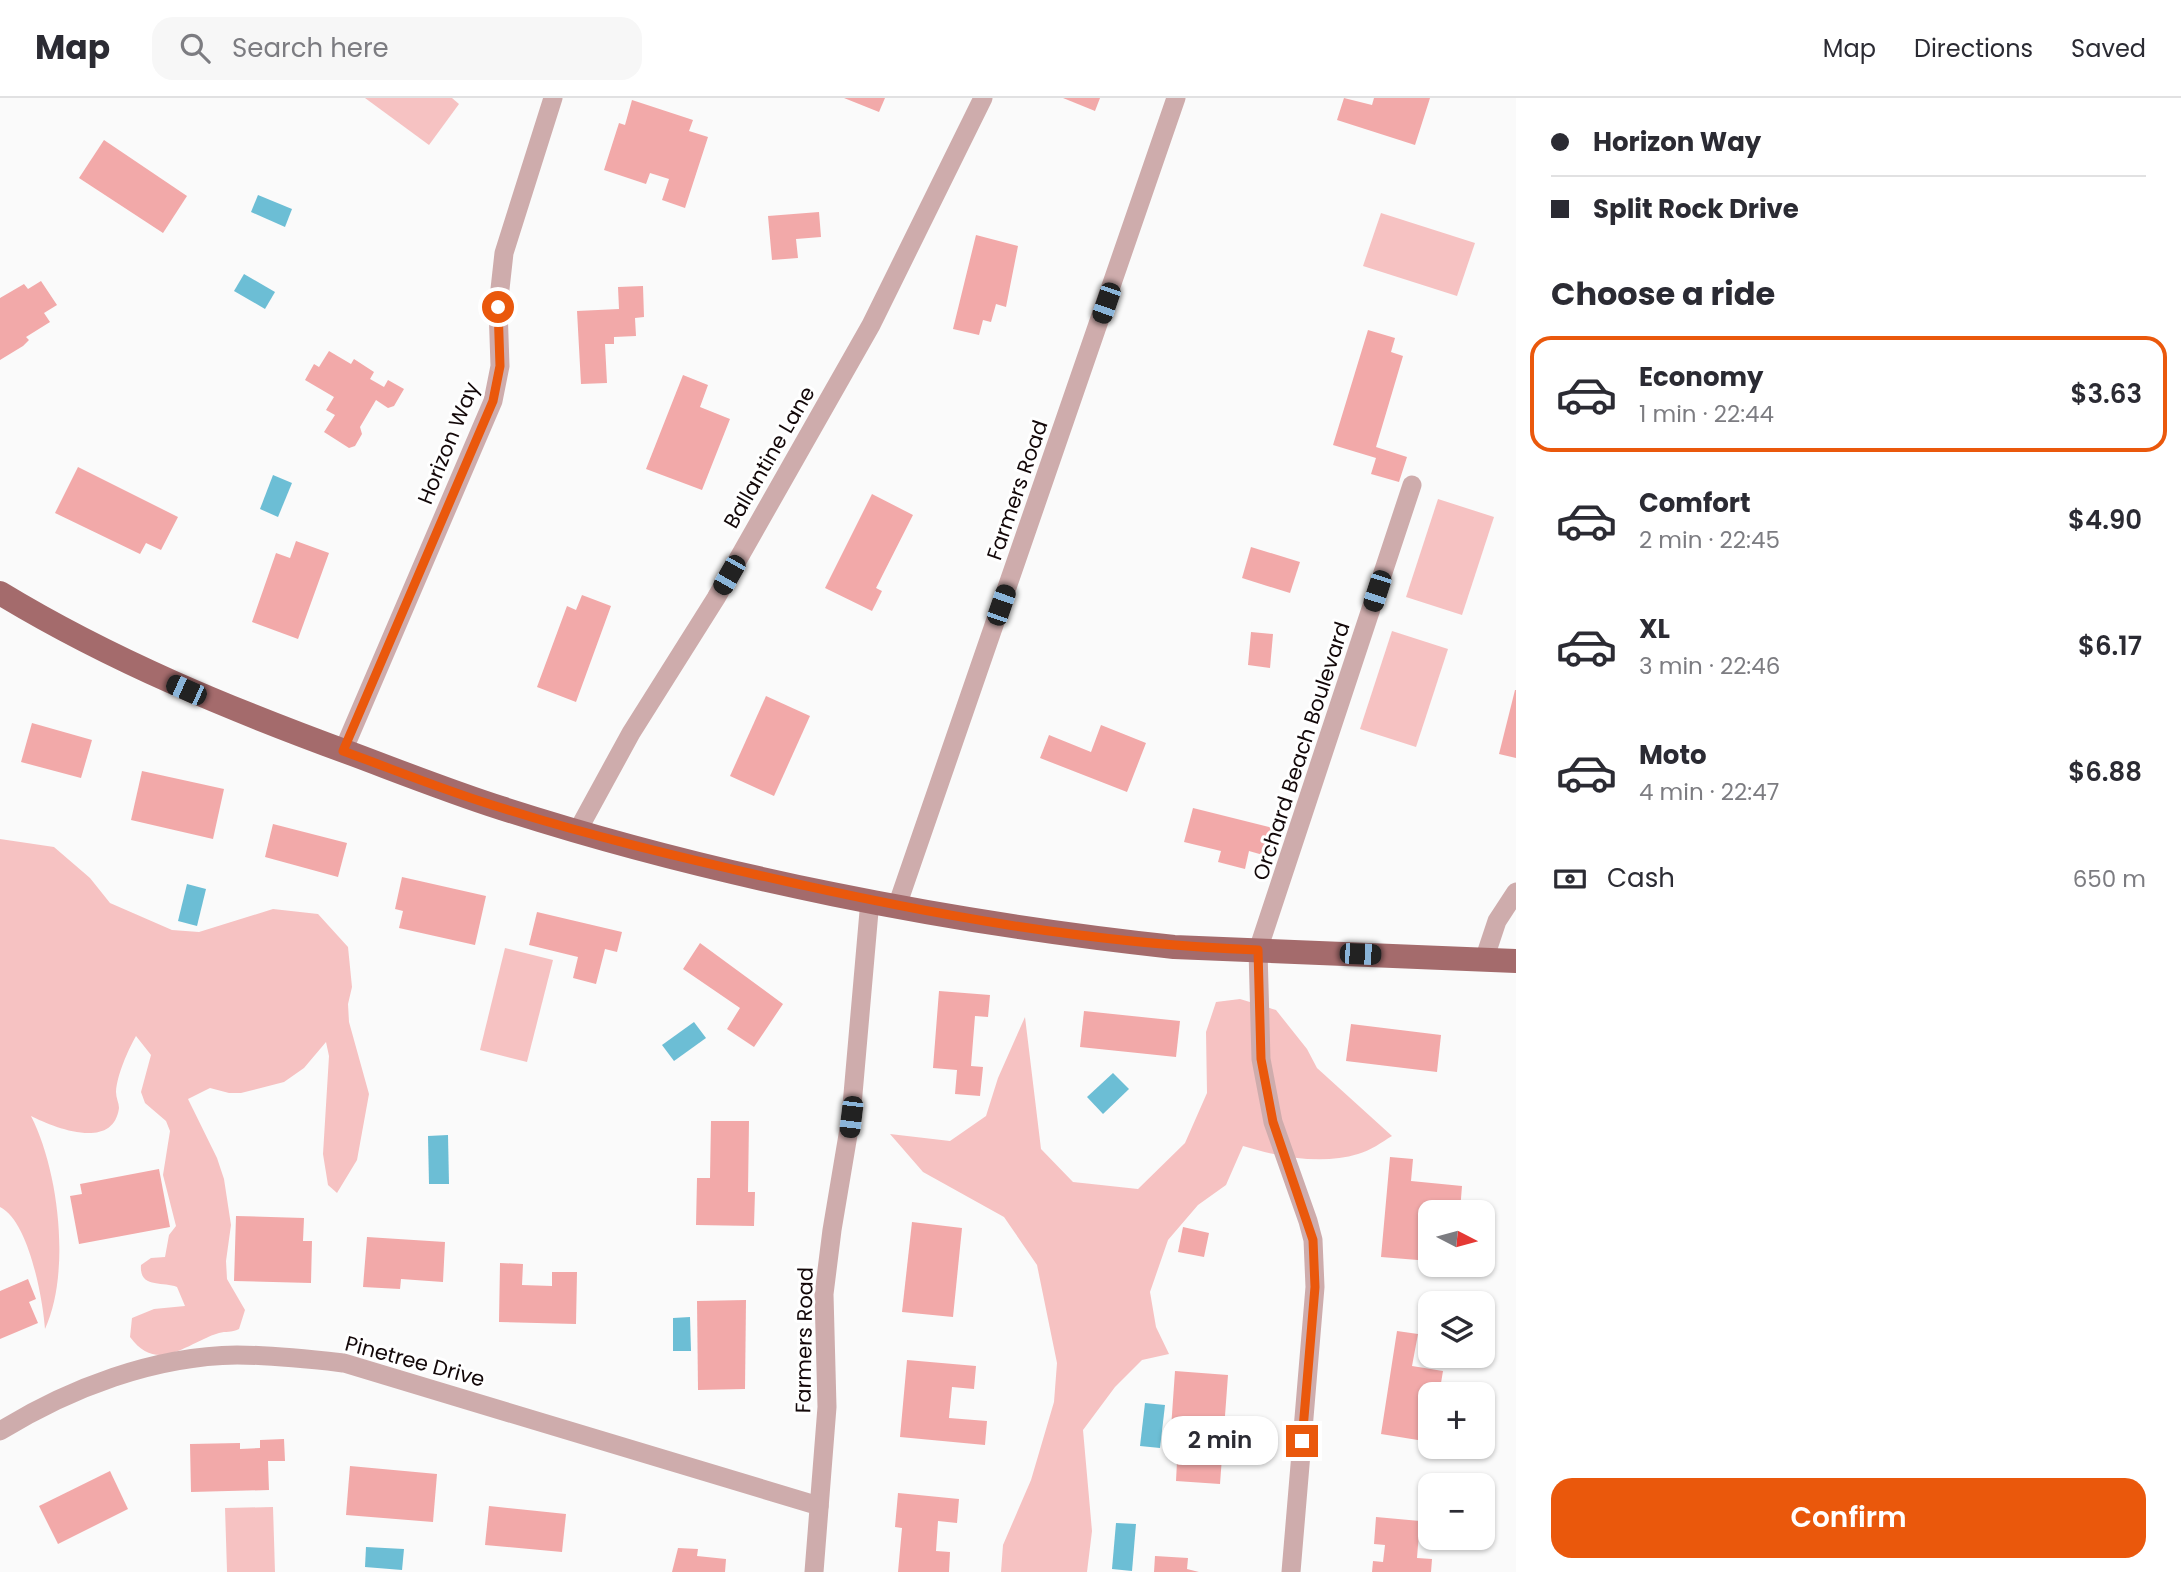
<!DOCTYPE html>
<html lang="en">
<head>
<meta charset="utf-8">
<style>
  :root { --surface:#fff; --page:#f7f7f7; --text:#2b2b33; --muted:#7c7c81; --line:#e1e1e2; --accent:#ea580c }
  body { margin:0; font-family:Poppins,sans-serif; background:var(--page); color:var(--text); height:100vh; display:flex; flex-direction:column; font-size:26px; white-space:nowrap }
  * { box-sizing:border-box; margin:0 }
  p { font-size:23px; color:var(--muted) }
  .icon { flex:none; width:38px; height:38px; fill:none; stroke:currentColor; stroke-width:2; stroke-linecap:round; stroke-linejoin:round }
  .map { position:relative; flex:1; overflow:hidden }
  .drawer { display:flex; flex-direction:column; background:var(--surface); width:665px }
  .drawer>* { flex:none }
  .banner { display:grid; align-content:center; height:154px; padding:0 35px; background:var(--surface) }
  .needle { width:46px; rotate:96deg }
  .fabs { position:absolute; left:1418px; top:1102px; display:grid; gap:14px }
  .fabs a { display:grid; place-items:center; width:77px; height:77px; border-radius:14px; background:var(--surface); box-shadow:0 2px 5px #0004; font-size:35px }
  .end { position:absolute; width:32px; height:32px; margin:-16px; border:9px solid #ea580c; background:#fff; box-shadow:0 0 0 4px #fff }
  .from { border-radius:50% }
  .bubble { position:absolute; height:49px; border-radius:21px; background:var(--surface); box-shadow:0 2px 5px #0004; font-size:23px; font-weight:600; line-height:49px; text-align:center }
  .car { position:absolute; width:21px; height:42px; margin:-21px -10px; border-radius:9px; box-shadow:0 0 5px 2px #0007; background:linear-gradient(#222 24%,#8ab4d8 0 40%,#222 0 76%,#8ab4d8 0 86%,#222 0) }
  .banner b { display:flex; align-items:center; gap:24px; height:66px; font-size:26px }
  .banner b+b { border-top:2px solid var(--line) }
  .banner i { width:18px; height:18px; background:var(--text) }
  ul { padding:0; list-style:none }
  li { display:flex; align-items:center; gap:21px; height:116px; margin:0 14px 10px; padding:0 21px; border:4px solid transparent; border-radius:21px }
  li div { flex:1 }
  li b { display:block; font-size:26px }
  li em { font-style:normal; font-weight:600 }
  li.current { border-color:var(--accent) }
  li>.icon { width:63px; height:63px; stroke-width:1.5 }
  h2 { padding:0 35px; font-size:32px; line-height:84px }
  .pay { display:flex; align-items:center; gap:18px; height:77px; padding:0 35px; font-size:26px }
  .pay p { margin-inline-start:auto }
  .primary-button { display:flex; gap:14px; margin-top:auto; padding:14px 35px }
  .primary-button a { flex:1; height:80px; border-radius:21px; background:var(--accent); color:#fff; font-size:28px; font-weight:600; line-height:80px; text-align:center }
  header { display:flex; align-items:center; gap:42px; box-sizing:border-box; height:98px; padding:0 35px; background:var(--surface); border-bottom:2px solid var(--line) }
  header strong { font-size:33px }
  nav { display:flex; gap:38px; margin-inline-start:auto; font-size:24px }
  .search { width:490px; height:63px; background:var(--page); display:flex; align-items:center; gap:18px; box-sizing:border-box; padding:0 24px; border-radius:21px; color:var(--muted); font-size:26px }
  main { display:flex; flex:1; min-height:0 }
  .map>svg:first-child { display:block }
</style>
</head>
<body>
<header>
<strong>Map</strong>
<div class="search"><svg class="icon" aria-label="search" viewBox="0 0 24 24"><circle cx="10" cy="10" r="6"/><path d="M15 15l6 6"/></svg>Search here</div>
<nav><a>Map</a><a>Directions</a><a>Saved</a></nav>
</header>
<main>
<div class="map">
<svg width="1516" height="1474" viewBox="0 0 1516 1474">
  <rect width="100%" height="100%" fill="#fafafa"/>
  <g fill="#f6c2c2">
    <polygon points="365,0 452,0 459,6 429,47"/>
    <polygon points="1381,115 1475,145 1457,198 1363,168"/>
    <polygon points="1438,401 1494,419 1462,517 1406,499"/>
    <polygon points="1392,533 1448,551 1416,649 1360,631"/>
    <path d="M0 741 54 749 90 780 110 805 172 832 199 834 273 811 318 816 348 849 352 889 348 906 349 924 369 996 357 1062 337 1095 328 1087 323 1056 329 958 326 944 304 970 284 984 241 995H229L210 990 188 1001 217 1060 224 1081 231 1127 226 1163 227 1181 245 1212 239 1231C231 1235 226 1233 219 1235 188 1244 158 1277 130 1239L132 1220 154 1211 185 1208 177 1189C163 1183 139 1191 141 1167L151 1160 165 1159 169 1137 176 1128 163 1077 170 1033 166 1023 145 1005 141 994 151 957 136 938C128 952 117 977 116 994 116 1000 119 1005 119 1010 113 1054 53 1029 31 1018 59 1073 71 1174 45 1231 43 1202 29 1123 0 1109Z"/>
    <polygon points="505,850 553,862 527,964 480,952"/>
    <path d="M1240 901 1276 912 1307 951 1317 970 1392 1038C1382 1044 1370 1053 1358 1056 1322 1067 1279 1059 1243 1048L1226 1087 1198 1107 1168 1142 1150 1194 1156 1229 1169 1256 1142 1262 1115 1289 1083 1332 1092 1433 1087 1474H1001L1003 1447 1031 1382 1054 1304 1057 1265 1037 1167 1004 1119 923 1074 890 1036 950 1043 986 1018 998 980 1025 919 1041 1051 1073 1084 1138 1091 1185 1045 1207 995 1206 934 1216 904Z"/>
    <polygon points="273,1409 275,1474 227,1474 225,1410"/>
  </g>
  <g fill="#6cbed5">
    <polygon points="258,97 292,111 285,129 251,114"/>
    <polygon points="244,176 275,194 265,211 234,193"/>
    <polygon points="273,377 292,385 278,419 260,411"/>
    <polygon points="187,786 206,791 197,828 178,823"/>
    <polygon points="694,924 706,940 674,963 662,947"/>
    <polygon points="1113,975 1129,991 1103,1016 1087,999"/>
    <polygon points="448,1037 449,1086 429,1086 428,1038"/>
    <polygon points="690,1219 691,1253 673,1253 673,1220"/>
    <polygon points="1145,1305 1165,1307 1160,1350 1140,1348"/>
    <polygon points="1116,1425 1136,1426 1132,1473 1112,1471"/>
    <polygon points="366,1449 404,1451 402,1472 365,1469"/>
  </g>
  <g fill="#f2a9a9">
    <polygon points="844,0 885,0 879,14"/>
    <polygon points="1063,0 1100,0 1095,13"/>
    <polygon points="1344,0 1372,7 1374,0 1430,0 1415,47 1337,22"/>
    <polygon points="632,2 693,22 689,33 708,39 685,110 662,102 669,81 650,75 646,86 604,72 619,25 625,27"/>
    <polygon points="104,42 187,98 163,135 79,80"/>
    <polygon points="819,114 821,139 796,141 798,160 772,162 768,118"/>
    <polygon points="976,137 1018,148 1006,209 996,206 991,224 983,222 979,237 953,231"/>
    <polygon points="41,183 57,207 44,215 50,224 26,239 29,242 23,248 0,262 0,200 24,186 28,191"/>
    <polygon points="643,188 644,219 635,220 636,238 614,239 614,246 605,246 607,285 581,286 577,213 619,211 618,189"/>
    <polygon points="1368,232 1395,240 1391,254 1403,258 1376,349 1407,359 1399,384 1371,376 1376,360 1333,347"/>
    <polygon points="329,253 351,266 354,261 374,274 370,281 384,289 388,282 404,291 394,308 388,310 376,302 360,329 362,336 355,348 349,350 324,334 335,317 326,312 334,299 305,282 314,266 319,269"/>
    <polygon points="683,277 708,287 700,309 730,321 702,392 646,371"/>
    <polygon points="78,369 178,419 161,452 146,445 140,456 55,415"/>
    <polygon points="872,396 913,417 876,490 882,493 872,513 825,490"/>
    <polygon points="296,443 329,455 298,541 252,524 276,455 290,460"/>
    <polygon points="1251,449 1300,464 1290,495 1242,480"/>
    <polygon points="582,497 611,508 576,604 537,589 567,508 576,512"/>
    <polygon points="1251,534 1273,536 1270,570 1248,567"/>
    <polygon points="1515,592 1516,592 1516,660 1499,656"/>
    <polygon points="766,598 810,618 774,698 730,678"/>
    <polygon points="32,625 92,642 81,680 21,664"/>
    <polygon points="1101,627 1146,645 1127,694 1040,660 1049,637 1091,654"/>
    <polygon points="142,673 224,691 213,741 131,722"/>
    <polygon points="1193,710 1277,731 1270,759 1249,753 1245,771 1218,764 1221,753 1184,744"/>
    <polygon points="273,726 347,745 338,779 265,759"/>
    <polygon points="402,779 486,798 475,847 399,830 403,813 395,811"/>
    <polygon points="537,814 622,834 617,854 605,851 596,886 573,880 578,859 529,847"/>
    <polygon points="700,845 783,906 754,949 727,931 740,910 683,871"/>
    <polygon points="939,893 990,897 988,919 975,918 971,968 983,969 980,998 955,996 957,972 933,970"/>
    <polygon points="1084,913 1180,923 1176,959 1080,949"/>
    <polygon points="1351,926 1441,937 1437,974 1346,963"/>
    <polygon points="711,1023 749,1023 748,1094 755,1094 754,1128 696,1127 697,1080 710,1080"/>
    <polygon points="1390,1059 1413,1061 1411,1083 1462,1088 1460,1113 1438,1111 1437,1115 1430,1115 1430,1163 1381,1159"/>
    <polygon points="159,1071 170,1129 79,1146 70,1098 82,1096 80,1086"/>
    <polygon points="236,1118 304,1120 303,1143 312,1143 311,1185 234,1183"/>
    <polygon points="912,1124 962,1130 953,1219 902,1214"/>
    <polygon points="1183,1129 1209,1135 1204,1159 1178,1154"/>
    <polygon points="1482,1136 1488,1136 1486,1168 1482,1168"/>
    <polygon points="367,1139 445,1144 443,1184 401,1181 400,1191 363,1189"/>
    <polygon points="500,1165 523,1166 522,1187 552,1188 552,1174 577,1174 576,1226 499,1224"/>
    <polygon points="28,1181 36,1201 29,1204 38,1225 0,1241 0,1193"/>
    <polygon points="746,1202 745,1291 698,1292 697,1203"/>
    <polygon points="1397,1233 1418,1236 1412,1268 1443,1273 1439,1297 1430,1297 1430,1344 1381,1336"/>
    <polygon points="907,1262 976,1268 974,1291 952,1289 949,1320 987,1323 985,1347 900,1339"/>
    <polygon points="1175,1273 1228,1277 1220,1386 1176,1383 1178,1345 1170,1345"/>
    <polygon points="284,1341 285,1363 268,1363 269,1392 191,1394 190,1346 240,1345 240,1351 260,1350 260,1342"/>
    <polygon points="350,1368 437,1376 433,1424 346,1417"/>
    <polygon points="110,1373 128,1411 58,1446 39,1408"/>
    <polygon points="898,1395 959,1401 957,1425 938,1423 936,1453 950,1454 949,1474 898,1474 902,1430 895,1429"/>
    <polygon points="489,1408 566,1416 562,1454 485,1447"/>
    <polygon points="1376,1419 1420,1423 1417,1460 1432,1461 1431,1474 1372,1474 1373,1463 1383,1464 1385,1447 1374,1446"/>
    <polygon points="678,1450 698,1451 697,1458 726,1461 725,1474 672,1474"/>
    <polygon points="1155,1458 1188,1460 1187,1471 1199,1474 1154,1474"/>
  </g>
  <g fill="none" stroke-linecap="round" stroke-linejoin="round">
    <g stroke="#ceacac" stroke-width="19">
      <polyline points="343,653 493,303 500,268 498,209 504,155 553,0"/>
      <polyline points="578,732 631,635 716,500 871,227 983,0"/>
      <polyline points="897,808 1176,0"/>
      <polyline points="1484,862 1497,823 1516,794"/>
      <path d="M0 1333C70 1290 154 1258 237 1257 273 1257 308 1261 344 1265L819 1408"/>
      <polyline points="814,1474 827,1309 824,1196 832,1132 851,1019 870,802"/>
      <polyline points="1291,1474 1315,1189 1313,1142 1308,1123 1273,1024 1261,961 1258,852 1412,387"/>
    </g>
    <path stroke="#a46b6c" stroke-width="24" d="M0 495C112 563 232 612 355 657 403 675 451 694 501 710 715 779 950 825 1174 849L1516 863"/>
  </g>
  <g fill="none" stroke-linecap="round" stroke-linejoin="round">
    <path stroke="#ea580c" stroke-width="9" d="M498 209 500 268 493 303 343 653C395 672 448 694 502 710 587 737 675 758 762 778 926 816 1090 846 1258 852L1261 961 1273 1024 1313 1142 1315 1189 1302 1343"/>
  </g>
  <g text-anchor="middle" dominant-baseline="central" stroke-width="6" stroke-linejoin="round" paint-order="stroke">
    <g font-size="21" fill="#130809" stroke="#fff">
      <text transform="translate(448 345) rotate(-68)">Horizon Way</text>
      <text transform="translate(769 359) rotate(-60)">Ballantine Lane</text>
      <text transform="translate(1017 392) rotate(-71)">Farmers Road</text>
      <text transform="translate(1301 653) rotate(-72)">Orchard Beach Boulevard</text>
      <text transform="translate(804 1242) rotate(-89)">Farmers Road</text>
      <text transform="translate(415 1263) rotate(15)">Pinetree Drive</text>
    </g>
  </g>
</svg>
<div class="fabs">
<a><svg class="needle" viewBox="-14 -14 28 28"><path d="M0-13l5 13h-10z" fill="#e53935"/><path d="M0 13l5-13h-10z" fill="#7c7c81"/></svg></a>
<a><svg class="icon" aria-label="layers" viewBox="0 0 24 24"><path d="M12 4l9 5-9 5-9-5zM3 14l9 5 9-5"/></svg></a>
<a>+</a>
<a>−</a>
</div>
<i class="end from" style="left:498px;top:209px"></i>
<i class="end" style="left:1302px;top:1343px"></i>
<div class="bubble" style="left:1162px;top:1318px;width:116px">2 min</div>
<i class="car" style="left:1106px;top:205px;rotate:199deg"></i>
<i class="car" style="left:729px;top:477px;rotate:210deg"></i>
<i class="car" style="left:1377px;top:493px;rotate:198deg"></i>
<i class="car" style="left:1001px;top:507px;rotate:19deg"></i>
<i class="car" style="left:186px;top:592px;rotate:294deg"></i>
<i class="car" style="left:1360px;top:856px;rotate:92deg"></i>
<i class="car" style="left:851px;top:1019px;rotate:187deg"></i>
</div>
<section class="drawer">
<div class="banner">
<b><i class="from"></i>Horizon Way</b>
<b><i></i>Split Rock Drive</b>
</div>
<h2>Choose a ride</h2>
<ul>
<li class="current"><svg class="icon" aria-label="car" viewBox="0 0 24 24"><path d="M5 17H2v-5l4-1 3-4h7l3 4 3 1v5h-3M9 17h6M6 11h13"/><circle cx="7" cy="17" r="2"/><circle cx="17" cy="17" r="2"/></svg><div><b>Economy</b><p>1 min · 22:44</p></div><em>$3.63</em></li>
<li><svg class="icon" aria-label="car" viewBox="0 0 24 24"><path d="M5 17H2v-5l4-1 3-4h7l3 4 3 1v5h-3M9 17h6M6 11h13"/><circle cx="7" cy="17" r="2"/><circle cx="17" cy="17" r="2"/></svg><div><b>Comfort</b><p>2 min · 22:45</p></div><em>$4.90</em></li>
<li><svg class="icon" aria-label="car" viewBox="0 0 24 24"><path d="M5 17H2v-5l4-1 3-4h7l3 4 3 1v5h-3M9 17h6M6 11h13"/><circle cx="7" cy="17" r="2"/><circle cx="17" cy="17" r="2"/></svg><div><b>XL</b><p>3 min · 22:46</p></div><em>$6.17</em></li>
<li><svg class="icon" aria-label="car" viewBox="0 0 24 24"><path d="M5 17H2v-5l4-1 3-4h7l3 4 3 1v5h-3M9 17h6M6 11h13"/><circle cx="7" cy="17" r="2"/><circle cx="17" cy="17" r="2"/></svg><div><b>Moto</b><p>4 min · 22:47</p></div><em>$6.88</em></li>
</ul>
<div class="pay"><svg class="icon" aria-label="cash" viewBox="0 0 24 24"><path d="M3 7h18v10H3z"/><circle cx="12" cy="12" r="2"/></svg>Cash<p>650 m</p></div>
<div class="primary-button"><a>Confirm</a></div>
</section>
</main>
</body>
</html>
